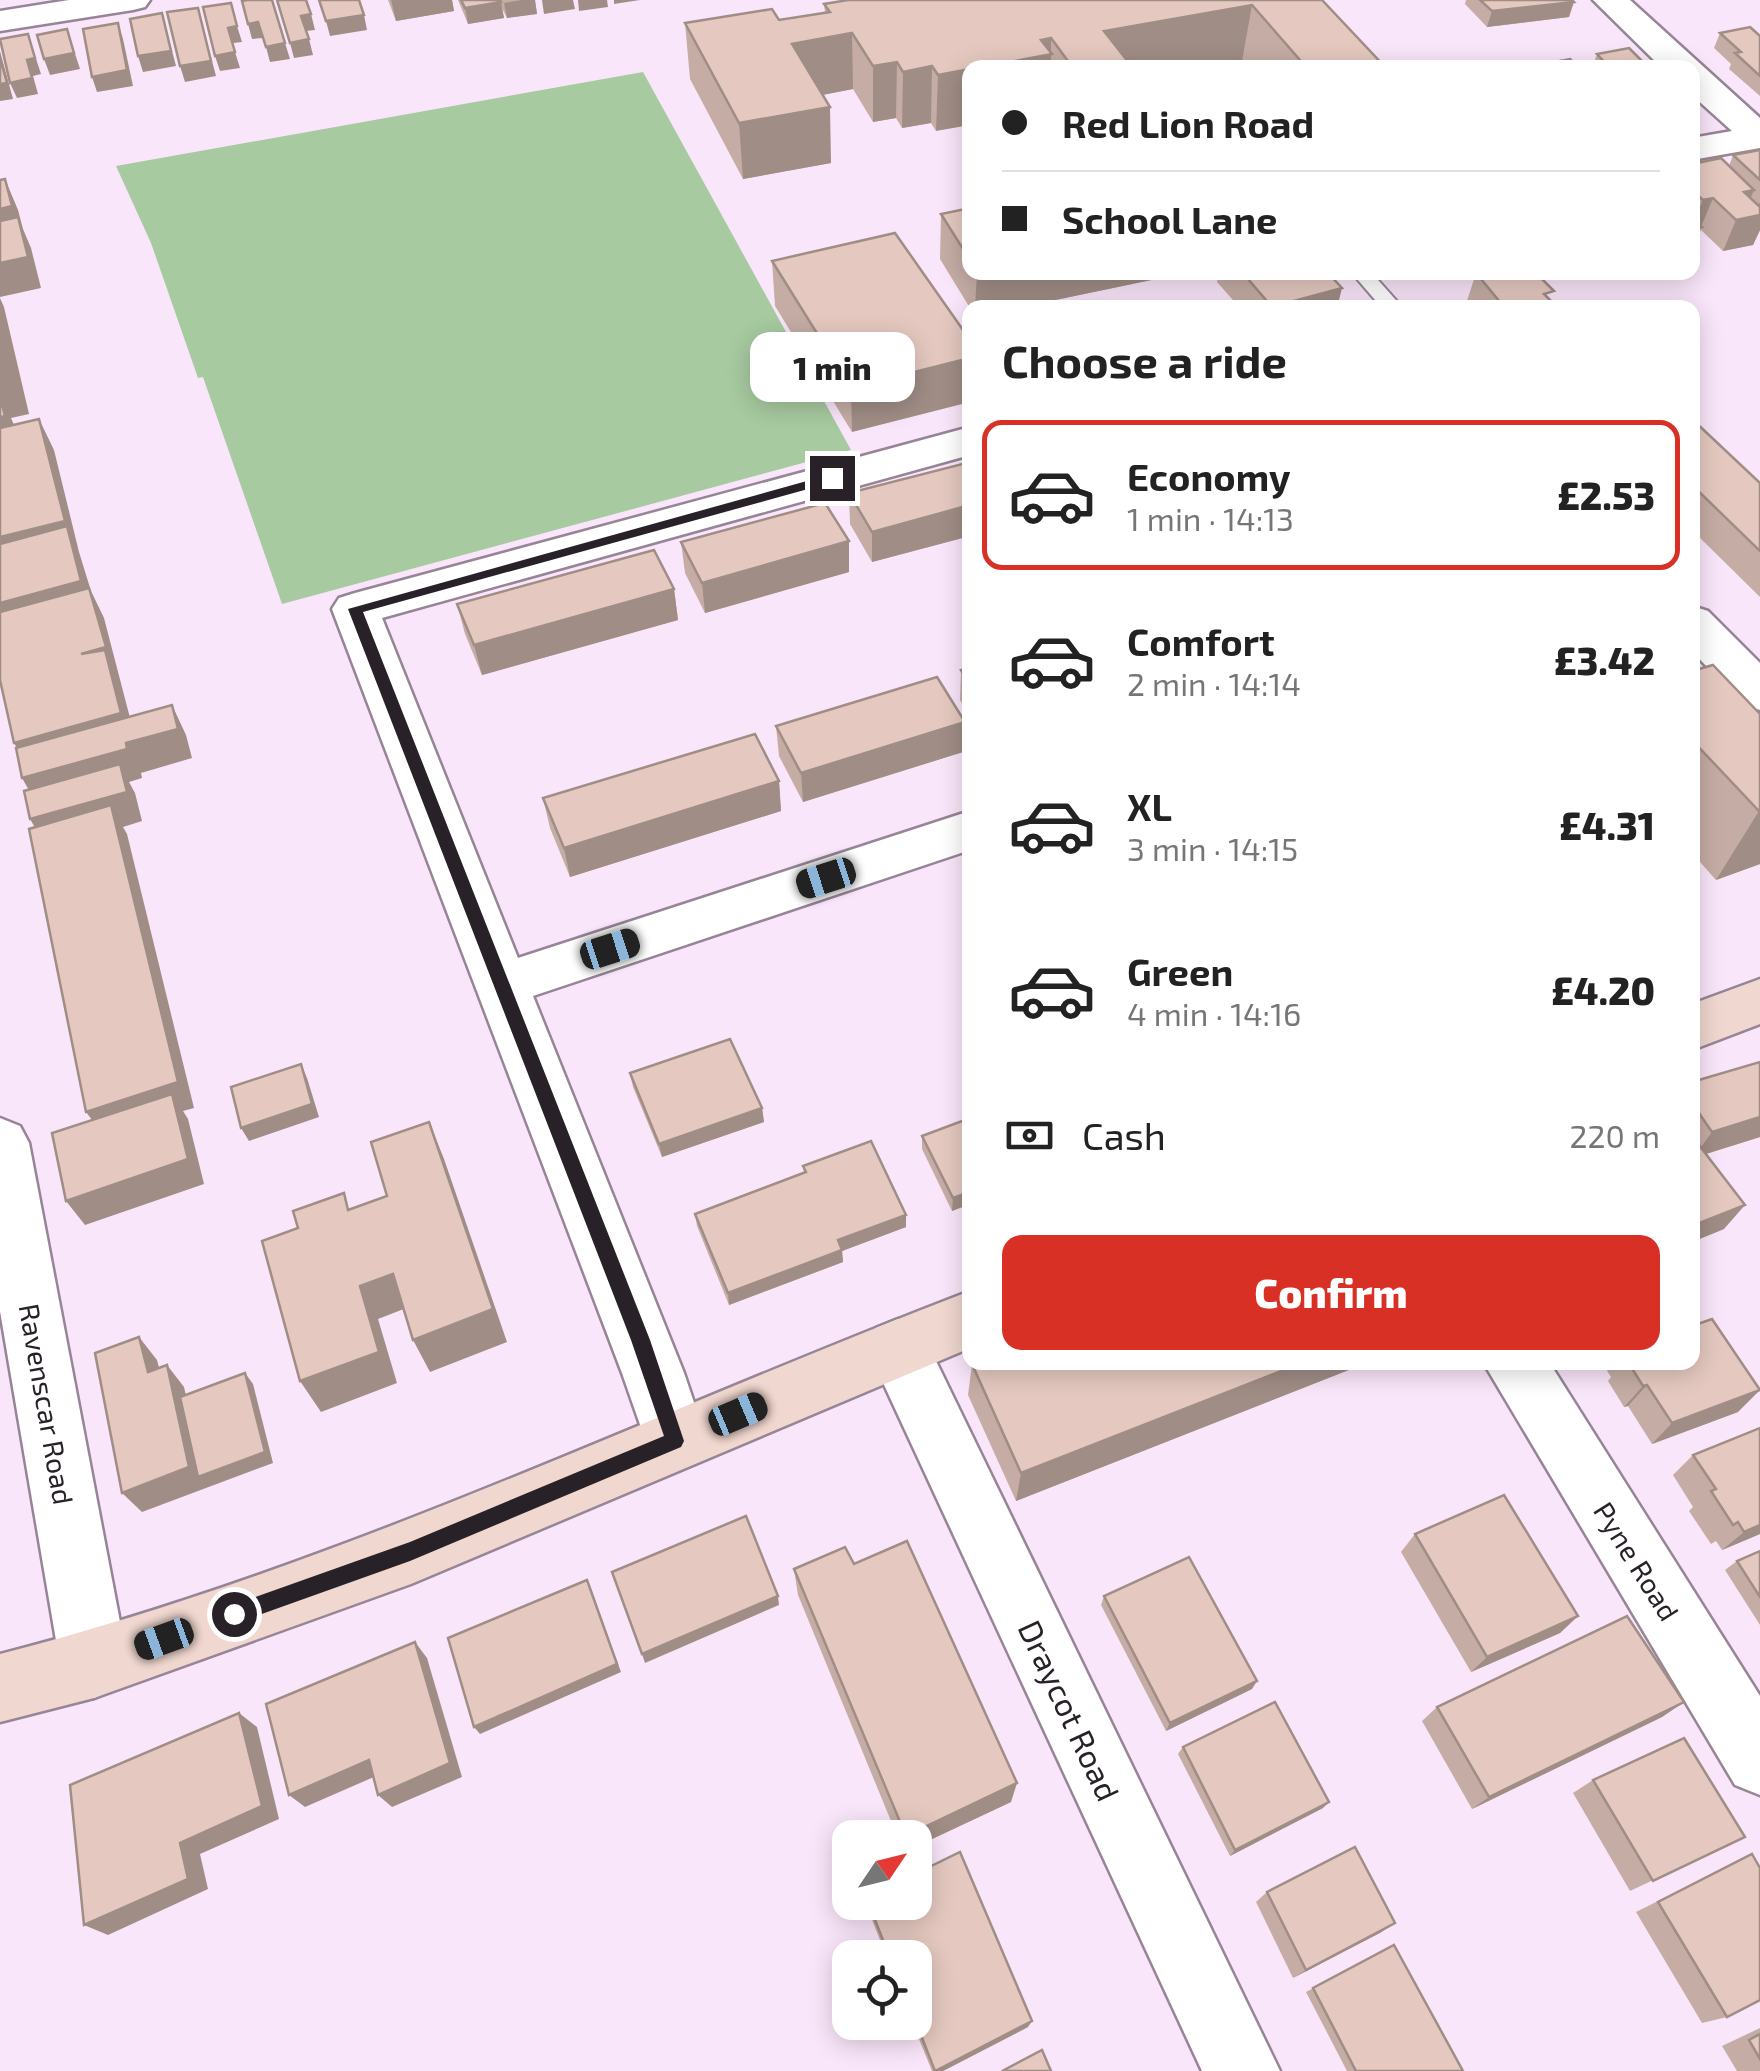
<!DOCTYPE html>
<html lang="en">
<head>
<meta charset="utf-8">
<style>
  :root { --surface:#fff; --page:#f6f6f6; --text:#222; --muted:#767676; --line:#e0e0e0; --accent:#d93025 }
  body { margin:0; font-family:"Exo 2",sans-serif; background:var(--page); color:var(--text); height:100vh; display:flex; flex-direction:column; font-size:38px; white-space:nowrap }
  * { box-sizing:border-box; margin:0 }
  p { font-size:32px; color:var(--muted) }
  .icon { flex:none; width:55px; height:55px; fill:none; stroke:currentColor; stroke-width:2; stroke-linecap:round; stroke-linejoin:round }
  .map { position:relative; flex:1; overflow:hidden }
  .panel { position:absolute; left:962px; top:300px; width:738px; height:1070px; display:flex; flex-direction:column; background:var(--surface); border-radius:20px; box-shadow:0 5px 25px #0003 }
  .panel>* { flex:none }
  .banner { position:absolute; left:962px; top:60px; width:738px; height:220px; border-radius:20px; box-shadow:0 5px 25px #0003; display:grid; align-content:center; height:220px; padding:0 40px; background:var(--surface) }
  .needle { width:65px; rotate:55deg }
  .tools { position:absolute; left:832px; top:1820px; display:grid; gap:20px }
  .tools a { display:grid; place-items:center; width:100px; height:100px; border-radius:20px; background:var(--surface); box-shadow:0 5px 25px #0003; font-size:50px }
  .end { position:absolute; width:45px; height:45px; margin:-22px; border:12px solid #282128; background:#fff; box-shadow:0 0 0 5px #fff }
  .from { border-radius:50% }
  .bubble { position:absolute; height:70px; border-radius:20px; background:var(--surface); box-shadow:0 5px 25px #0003; font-size:32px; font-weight:800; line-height:70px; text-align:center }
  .car { position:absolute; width:30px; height:60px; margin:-30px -15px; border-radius:12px; box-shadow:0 0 8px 2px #0007; background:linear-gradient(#222 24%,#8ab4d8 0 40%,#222 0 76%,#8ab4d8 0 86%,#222 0) }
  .banner b { display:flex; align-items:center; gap:35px; height:95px; font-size:38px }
  .banner b+b { border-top:2px solid var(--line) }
  .banner i { width:25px; height:25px; background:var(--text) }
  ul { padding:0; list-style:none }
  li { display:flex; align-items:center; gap:30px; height:150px; margin:0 20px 15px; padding:0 20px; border:5px solid transparent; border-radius:20px }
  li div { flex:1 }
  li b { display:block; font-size:38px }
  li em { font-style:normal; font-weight:800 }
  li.on { border-color:var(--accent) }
  li>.icon { width:90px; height:90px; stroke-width:1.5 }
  h2 { padding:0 40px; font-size:45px; line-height:120px }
  .pay { display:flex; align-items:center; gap:25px; height:110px; padding:0 40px; font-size:38px }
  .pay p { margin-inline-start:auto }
  .action { display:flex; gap:20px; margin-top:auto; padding:20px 40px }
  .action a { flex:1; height:115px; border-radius:20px; background:var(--accent); color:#fff; font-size:40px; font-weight:800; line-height:115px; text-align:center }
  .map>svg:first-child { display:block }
</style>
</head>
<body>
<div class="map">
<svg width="1760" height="2071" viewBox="0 0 1760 2071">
  <rect width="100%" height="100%" fill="#fae6fa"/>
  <polygon fill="#a7caa0" points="643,72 851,450 282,604 203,377 198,378 151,243 116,166"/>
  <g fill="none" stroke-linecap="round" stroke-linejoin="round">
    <g stroke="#978597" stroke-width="4">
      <polygon id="lane" points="1351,272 1371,272 1403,308 1382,308"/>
    </g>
    <g stroke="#978597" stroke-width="5">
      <g id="street">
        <polygon points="69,0 150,0 145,7 133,10 0,31 0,11"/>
        <polygon points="1593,0 1630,0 1760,118 1760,148 1692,160 1692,138 1732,131 1692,95 1692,68 1662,68"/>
        <polygon points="970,427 970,455 382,618 518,958 970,811 970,850 533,996 684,1373 707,1441 697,1462 675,1471 653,1462 622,1373 332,609 339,598 355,593"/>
        <polygon points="1692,606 1708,611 1760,663 1760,710 1743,705 1692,651"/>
        <polygon points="0,1118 20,1126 29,1143 128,1664 118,1688 94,1698 70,1688 60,1664 0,1311"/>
        <polygon points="898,1319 920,1328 1280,2071 1202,2071 867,1348 876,1328"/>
        <polygon points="1483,1362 1549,1362 1760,1696 1760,1795 1735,1785"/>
      </g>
    </g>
    <g stroke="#978597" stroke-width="5">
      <g id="secondary">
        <polygon points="1760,979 1760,1024 1692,1050 1692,1004"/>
        <path d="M970 1291V1348L411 1584 94 1698 0 1722V1654C335 1569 648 1414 970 1291Z"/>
      </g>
    </g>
    <use href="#lane" fill="#fff" fill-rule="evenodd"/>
    <use href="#street" fill="#fff" fill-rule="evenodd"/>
    <use href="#secondary" fill="#f0d7cf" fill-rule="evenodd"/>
  </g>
  <g fill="#c5ada5">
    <polygon points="388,0 452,0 454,11 396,21"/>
    <polygon points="458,0 535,0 537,14 507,18 502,8 504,18 468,24"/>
    <polygon points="1322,0 1386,68 1248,68 1242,61 1207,68 970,68 936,131 931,123 902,128 896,118 873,122 853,89 823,95 831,163 743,179 690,79 685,23 779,20 825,13 824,4"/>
    <polygon points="1466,0 1572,0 1569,17 1487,27 1465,4"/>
    <polygon points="1720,33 1760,36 1760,96 1729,69 1731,64 1714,48"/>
    <polygon points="1597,54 1649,68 1592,68"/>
    <polygon points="1760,150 1760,230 1753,245 1723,251 1701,230 1692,251 1692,164 1729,166 1733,155"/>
    <polygon points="970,208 970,272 1162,272 1161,278 1017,308 970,308 940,259 941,214"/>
    <polygon points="895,233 852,432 775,306 772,261"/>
    <polygon points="1219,272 1327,272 1337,308 1240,308 1217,282"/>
    <polygon points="1476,273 1551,300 1558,308 1469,308 1466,304"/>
    <polygon points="1692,419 1760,483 1760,597 1692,530"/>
    <polygon points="970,462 970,536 872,562 850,524 849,493"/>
    <polygon points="681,542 849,572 705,613 685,573"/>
    <polygon points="674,589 678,620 482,675 465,634 457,604"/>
    <polygon points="970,668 970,718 960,700 961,670"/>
    <polygon points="1692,671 1760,714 1760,864 1716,880 1692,853"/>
    <polygon points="776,726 963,752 803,802 779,756"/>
    <polygon points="779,781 781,811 570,877 550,828 543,798"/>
    <polygon points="1760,1062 1760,1137 1706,1154 1724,1229 1692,1242 1692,1082"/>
    <polygon points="630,1073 762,1108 764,1122 662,1157 633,1087"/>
    <polygon points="970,1118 970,1204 952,1211 922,1149 922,1136"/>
    <polygon points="803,1166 906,1215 906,1227 842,1251 843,1262 729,1305 697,1226 695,1214 804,1173"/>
    <polygon points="1369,1362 1016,1501 968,1395 972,1364"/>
    <polygon points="1614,1362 1692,1362 1738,1412 1652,1444 1628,1406 1624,1407 1608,1381 1611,1377 1607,1371"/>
    <polygon points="1693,1455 1760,1534 1722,1550 1716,1541 1711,1544 1689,1511 1693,1507 1673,1475"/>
    <polygon points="1415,1534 1578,1616 1560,1633 1471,1672 1401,1552"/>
    <polygon points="1760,1551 1760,1625 1725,1570 1737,1561"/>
    <polygon points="854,1564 1011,1802 915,1847 915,1838 898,1838 798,1595 794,1569"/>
    <polygon points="1104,1596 1252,1689 1166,1731 1101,1605"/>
    <polygon points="1684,1702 1662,1717 1472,1809 1422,1721 1437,1707"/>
    <polygon points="1183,1747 1323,1808 1230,1856 1178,1754"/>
    <polygon points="1593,1780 1745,1837 1630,1891 1573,1793"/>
    <polygon points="1752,1854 1727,2017 1702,2023 1636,1912"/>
    <polygon points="1267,1892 1395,1923 1293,1978 1256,1902"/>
    <polygon points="866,1902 915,1902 1028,2027 943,2071 932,2071 912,2022 915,2022 915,1958 887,1958 867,1907"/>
    <polygon points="1394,1945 1463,2071 1347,2071 1306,1992"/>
    <polygon points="1760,2028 1760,2071 1737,2071 1722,2046"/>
  </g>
  <g fill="#a08d86">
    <polygon points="391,0 452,0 454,11 396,21"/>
    <polygon points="522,0 535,0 537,14 507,18 504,3"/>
    <polygon points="542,0 573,0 575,9 544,14"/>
    <polygon points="578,0 607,0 608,7 579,11"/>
    <polygon points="614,0 640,0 614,4"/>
    <polygon points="501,2 504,18 468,24 465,8"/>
    <polygon points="1574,2 1569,17 1487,27 1492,11"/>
    <polygon points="1252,5 1242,61 1207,68 1101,68 1104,31"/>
    <polygon points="198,8 216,76 185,82 180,66"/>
    <polygon points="162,13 176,66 143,72 138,56"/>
    <polygon points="311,14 315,30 306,31 301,16"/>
    <polygon points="364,15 367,30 330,36 326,21"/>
    <polygon points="258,22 263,38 252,39 248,24"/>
    <polygon points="118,23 123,39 133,86 97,92 92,77"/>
    <polygon points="237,26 242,42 233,43 228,28"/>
    <polygon points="67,29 80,69 50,75 44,59"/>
    <polygon points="852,33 853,89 795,100 792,44"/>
    <polygon points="28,34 41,74 33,76 38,94 17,98 10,83 27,60"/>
    <polygon points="1051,38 1051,68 978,68 1041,40"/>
    <polygon points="309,39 313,55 294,58 290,43"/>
    <polygon points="285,43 290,59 270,62 266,47"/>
    <polygon points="0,51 13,99 0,101"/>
    <polygon points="235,52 240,68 220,71 215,56"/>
    <polygon points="897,62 896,118 873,122 873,66"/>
    <polygon points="932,66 931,123 902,128 903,72"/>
    <polygon points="970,69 970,125 936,131 938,75"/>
    <polygon points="830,107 831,163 743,179 739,123"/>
    <polygon points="5,179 18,210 23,229 31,248 41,288 0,297 0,209"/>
    <polygon points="1754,190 1742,219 1754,216 1760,202 1760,230 1753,245 1723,251 1736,220 1744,192"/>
    <polygon points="1713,198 1701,227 1692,251 1692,226 1703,200"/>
    <polygon points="977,272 1162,272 1161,278 1017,308 975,308"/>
    <polygon points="1596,272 1626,272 1594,279"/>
    <polygon points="1342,288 1337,308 1272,308 1272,307"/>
    <polygon points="0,298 4,307 29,414 11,418 14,425 0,452"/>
    <polygon points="970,358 970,402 852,432 851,388"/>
    <polygon points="39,419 54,450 79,552 91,591 104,618 136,741 172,705 186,735 192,758 141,773 142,778 129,782 135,793 142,821 123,827 127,834 194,1108 183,1111 188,1119 204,1184 85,1225 66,1201 105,1137 86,1112 47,848 30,819 39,808 22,778 31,773 14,743 0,637 0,537"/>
    <polygon points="970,505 970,536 872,562 872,532"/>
    <polygon points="849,541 849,572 705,613 702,583"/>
    <polygon points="674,589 678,620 482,675 474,645"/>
    <polygon points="965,722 963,752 803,802 801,773"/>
    <polygon points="779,781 781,811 570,877 564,848"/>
    <polygon points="1759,811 1760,811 1760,864 1716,880"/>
    <polygon points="301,1064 307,1078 319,1117 249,1141 241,1128"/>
    <polygon points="762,1108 764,1122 662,1157 659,1144"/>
    <polygon points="1760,1117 1760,1137 1693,1158 1712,1132"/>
    <polygon points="429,1122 444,1159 507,1342 430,1372 413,1340"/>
    <polygon points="970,1192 970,1204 952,1211 953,1198"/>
    <polygon points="1745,1205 1724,1229 1692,1242 1692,1226"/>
    <polygon points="906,1215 906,1227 842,1251 843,1262 729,1305 728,1293 838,1240"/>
    <polygon points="393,1274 409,1307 378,1319 397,1383 321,1412 300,1381 360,1286"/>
    <polygon points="139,1337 157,1360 166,1394 148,1372"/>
    <polygon points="1304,1362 1369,1362 1016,1501 1021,1473"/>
    <polygon points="167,1365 184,1387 204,1475 245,1373 253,1384 273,1463 142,1512 122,1493"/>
    <polygon points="1647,1385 1628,1406 1624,1407 1643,1386"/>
    <polygon points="1760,1390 1738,1412 1652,1444 1672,1423"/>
    <polygon points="1760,1525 1760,1534 1722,1550 1744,1532"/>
    <polygon points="591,1589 621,1672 480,1734 474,1727"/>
    <polygon points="778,1596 779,1605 645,1663 642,1654"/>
    <polygon points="1578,1616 1560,1633 1471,1672 1487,1657"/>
    <polygon points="415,1642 427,1658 462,1777 392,1807 378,1795"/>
    <polygon points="1257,1681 1252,1689 1166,1731 1170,1723"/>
    <polygon points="1684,1702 1662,1717 1472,1809 1489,1797"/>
    <polygon points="239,1713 257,1727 279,1819 200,1854 208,1889 108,1935 84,1925 180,1843"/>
    <polygon points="369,1760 383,1773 305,1807 289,1795"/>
    <polygon points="1017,1783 1011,1802 915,1847 915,1838 906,1838 906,1836"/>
    <polygon points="1329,1802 1323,1808 1230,1856 1235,1850"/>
    <polygon points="1395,1923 1380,1933 1293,1978 1306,1970"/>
    <polygon points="1032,2021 1028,2027 943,2071 935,2071"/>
  </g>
  <g fill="#e5c9c0" stroke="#a08d86" stroke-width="2.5">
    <polygon points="247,0 272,0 285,43 266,47 258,22 248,24 242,1"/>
    <polygon points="277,0 306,0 311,14 301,16 309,39 290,43"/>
    <polygon points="319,0 359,0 364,15 326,21"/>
    <polygon points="461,0 500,0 501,2 465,8"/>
    <polygon points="848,0 1322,0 1386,68 1307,68 1252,5 1104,31 1133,68 1073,68 1051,38 1041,40 1052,54 978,68 970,68 970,69 938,75 932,66 903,72 897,62 873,66 852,33 792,44 830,107 739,123 685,23 772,9 779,20 830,12 824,4"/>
    <polygon points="1480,0 1572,0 1574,2 1492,11"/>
    <polygon points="231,3 237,26 228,28 235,52 215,56 203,7"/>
    <polygon points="198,8 211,61 180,66 167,12"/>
    <polygon points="162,13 171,51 138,56 130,19"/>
    <polygon points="118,23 127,70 92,77 83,29"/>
    <polygon points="1750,27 1760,36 1760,76 1735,53 1741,52 1720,33"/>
    <polygon points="67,29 74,53 44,59 37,35"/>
    <polygon points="28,34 35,58 27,60 32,78 10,83 0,39"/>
    <polygon points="1629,48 1649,68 1610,68 1597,54"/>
    <polygon points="0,58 7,83 0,84"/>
    <polygon points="1570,59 1579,68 1541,68 1538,65"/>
    <polygon points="1760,150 1760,180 1733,155"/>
    <polygon points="1721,158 1754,190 1744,192 1760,207 1760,215 1736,220 1713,198 1703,200 1692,190 1692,164"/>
    <polygon points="5,179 12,206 0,209 0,180"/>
    <polygon points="970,208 970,260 941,214"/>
    <polygon points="18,217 28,257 0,263 0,221"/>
    <polygon points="1692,217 1702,227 1692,229"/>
    <polygon points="895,233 970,340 970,358 851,388 772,261"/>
    <polygon points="1242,272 1327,272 1342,288 1272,307"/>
    <polygon points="1478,272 1535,272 1554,291 1544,294 1558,308 1505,308 1476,273"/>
    <polygon points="0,397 5,416 0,417"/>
    <polygon points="39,419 65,521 0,537 0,428"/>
    <polygon points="1692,419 1760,483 1760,551 1692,485"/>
    <polygon points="970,462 970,505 872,532 849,493"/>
    <polygon points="825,503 849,541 702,583 681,542"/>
    <polygon points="67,526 81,581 0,603 0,544"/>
    <polygon points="654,550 674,589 474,645 457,604"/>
    <polygon points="89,588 106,647 81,654 105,650 121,713 14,743 0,680 0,612"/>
    <polygon points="1713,665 1760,714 1760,811 1759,811 1692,740 1692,671"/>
    <polygon points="970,668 970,685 961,670"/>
    <polygon points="937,677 965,722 801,773 776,726"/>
    <polygon points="172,705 178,729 126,743 127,749 22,778 16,748"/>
    <polygon points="755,734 779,781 564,848 543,798"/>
    <polygon points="120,764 127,792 30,819 24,791"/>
    <polygon points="111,805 178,1082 86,1112 29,829"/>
    <polygon points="730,1039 762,1108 659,1144 630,1073"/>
    <polygon points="1760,1062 1760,1117 1712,1132 1692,1103 1692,1082"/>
    <polygon points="301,1064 312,1104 241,1128 231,1087"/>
    <polygon points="172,1094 188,1159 66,1201 52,1133"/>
    <polygon points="970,1118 970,1192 953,1198 922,1136"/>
    <polygon points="429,1122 493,1309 413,1340 393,1274 360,1286 379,1352 300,1381 262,1241 298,1228 293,1211 344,1193 348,1210 387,1196 371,1142"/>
    <polygon points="1692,1136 1745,1205 1692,1226"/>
    <polygon points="871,1141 906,1215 838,1240 842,1250 728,1293 695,1214 806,1172 803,1166"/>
    <polygon points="1712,1319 1760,1390 1672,1423 1647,1385 1643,1386 1628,1362 1692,1362 1692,1326"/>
    <polygon points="139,1337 148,1372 167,1365 189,1467 122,1493 95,1353"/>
    <polygon points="976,1362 1304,1362 1021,1473 972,1364"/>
    <polygon points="245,1373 265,1452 198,1477 180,1397"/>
    <polygon points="1760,1428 1760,1525 1744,1532 1738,1522 1733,1525 1711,1491 1716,1489 1693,1455"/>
    <polygon points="1504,1495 1578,1616 1487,1657 1415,1534"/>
    <polygon points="746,1516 778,1596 642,1654 612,1572"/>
    <polygon points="907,1541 1017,1783 906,1836 794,1569 845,1547 854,1564"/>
    <polygon points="1760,1551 1760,1597 1737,1561"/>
    <polygon points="1189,1557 1257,1681 1170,1723 1104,1596"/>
    <polygon points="587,1580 617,1664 474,1727 448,1638"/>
    <polygon points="1627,1616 1684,1702 1489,1797 1437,1707"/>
    <polygon points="415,1642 450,1763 378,1795 369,1760 289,1795 266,1704"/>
    <polygon points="1275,1702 1329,1802 1235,1850 1183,1747"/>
    <polygon points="239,1713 262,1806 180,1843 188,1879 84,1925 70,1785"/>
    <polygon points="1684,1738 1745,1837 1653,1881 1593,1780"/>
    <polygon points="1355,1847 1395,1923 1306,1970 1267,1892"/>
    <polygon points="960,1852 1032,2021 935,2071 915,2020 915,1958 890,1958 868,1902 915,1902 915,1874"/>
    <polygon points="1752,1854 1760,1868 1760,2000 1727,2017 1658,1902"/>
    <polygon points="1394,1945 1463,2071 1356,2071 1313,1988"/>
    <polygon points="1760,2034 1760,2059 1749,2040"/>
    <polygon points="1042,2050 1051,2071 1002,2071"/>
  </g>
  <polygon fill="#282128" points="832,474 837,475 837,481 363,612 650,1340 684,1441 681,1447 410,1561 234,1624 227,1621 227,1607 410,1542 664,1436 631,1340 348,609"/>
  <g text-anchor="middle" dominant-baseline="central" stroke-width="8" stroke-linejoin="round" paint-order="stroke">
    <g font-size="28" fill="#282128" stroke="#fff">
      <text transform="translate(47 1404) rotate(80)">Ravenscar Road</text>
      <text transform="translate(1637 1561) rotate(58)">Pyne Road</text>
    </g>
    <g font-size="32" fill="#282128" stroke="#fff">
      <text transform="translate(1070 1710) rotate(65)">Draycot Road</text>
    </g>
  </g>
</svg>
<div class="tools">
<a><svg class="needle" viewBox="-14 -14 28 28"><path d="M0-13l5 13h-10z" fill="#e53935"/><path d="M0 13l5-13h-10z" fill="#767676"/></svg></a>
<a><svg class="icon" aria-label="locate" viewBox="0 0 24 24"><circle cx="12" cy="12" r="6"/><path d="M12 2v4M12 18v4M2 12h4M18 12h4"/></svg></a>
</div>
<i class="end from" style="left:234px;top:1614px"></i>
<i class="end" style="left:832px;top:478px"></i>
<div class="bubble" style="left:750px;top:332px;width:165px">1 min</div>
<i class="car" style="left:826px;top:878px;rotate:252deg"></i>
<i class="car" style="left:610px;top:949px;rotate:72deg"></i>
<i class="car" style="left:738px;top:1414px;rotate:67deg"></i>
<i class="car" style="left:164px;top:1639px;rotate:250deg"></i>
<div class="banner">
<b><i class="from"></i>Red Lion Road</b>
<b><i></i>School Lane</b>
</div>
<section class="panel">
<h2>Choose a ride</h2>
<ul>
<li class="on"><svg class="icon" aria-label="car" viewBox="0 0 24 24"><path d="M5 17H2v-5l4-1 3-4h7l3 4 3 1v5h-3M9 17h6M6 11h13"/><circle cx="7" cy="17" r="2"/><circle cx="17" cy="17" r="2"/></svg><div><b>Economy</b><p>1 min · 14:13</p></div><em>£2.53</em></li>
<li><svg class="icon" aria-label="car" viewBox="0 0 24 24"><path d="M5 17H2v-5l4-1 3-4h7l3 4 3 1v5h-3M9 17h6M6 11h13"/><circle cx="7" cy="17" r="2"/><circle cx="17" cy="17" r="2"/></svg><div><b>Comfort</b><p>2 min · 14:14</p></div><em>£3.42</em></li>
<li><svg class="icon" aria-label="car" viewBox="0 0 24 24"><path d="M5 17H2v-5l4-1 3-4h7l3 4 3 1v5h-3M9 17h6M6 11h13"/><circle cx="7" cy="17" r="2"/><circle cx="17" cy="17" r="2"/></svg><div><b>XL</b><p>3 min · 14:15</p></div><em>£4.31</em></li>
<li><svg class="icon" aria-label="car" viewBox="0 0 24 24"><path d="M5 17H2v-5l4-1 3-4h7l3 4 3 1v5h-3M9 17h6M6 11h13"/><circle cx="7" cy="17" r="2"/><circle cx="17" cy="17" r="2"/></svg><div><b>Green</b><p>4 min · 14:16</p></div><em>£4.20</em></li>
</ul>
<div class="pay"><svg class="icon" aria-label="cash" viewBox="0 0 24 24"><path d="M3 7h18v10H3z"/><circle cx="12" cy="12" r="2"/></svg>Cash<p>220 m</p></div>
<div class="action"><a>Confirm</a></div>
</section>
</div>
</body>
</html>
